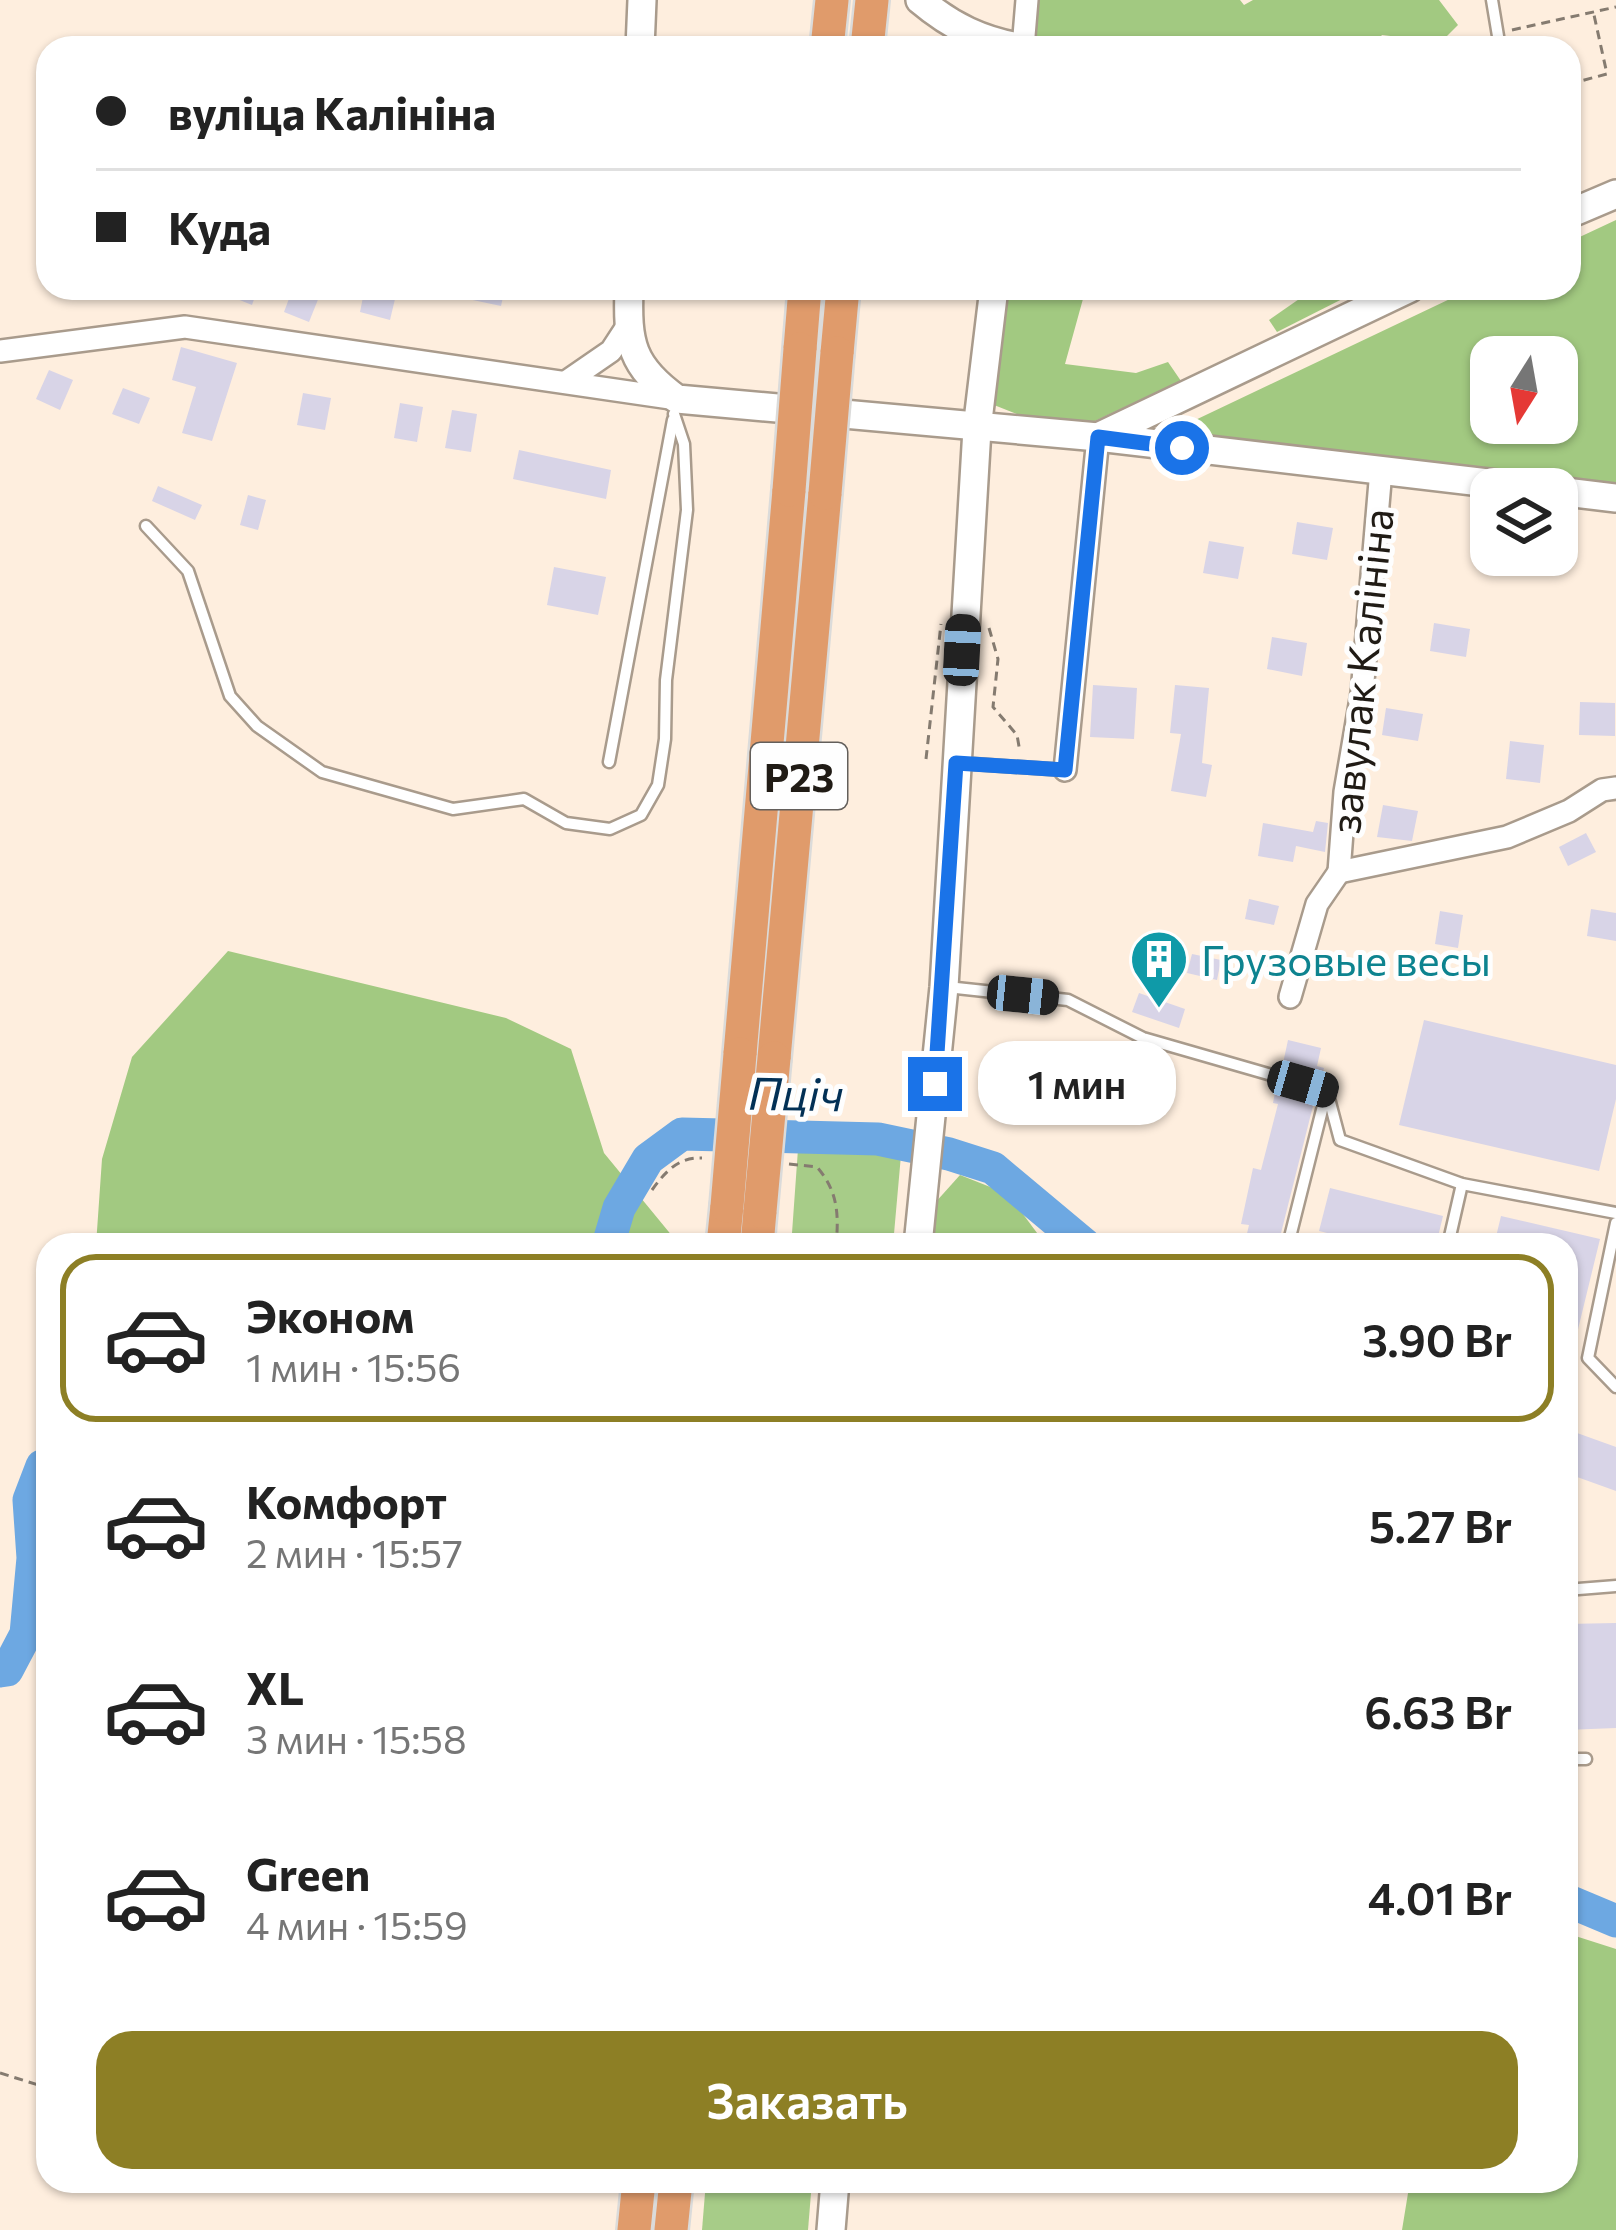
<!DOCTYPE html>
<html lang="ru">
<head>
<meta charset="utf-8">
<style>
  :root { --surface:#fff; --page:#f2f2f2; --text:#222; --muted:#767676; --line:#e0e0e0; --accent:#8d7f25 }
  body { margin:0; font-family:Commissioner,sans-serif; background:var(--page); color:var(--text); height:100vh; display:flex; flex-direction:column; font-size:45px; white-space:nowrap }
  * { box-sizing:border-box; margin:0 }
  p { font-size:39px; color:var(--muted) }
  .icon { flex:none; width:66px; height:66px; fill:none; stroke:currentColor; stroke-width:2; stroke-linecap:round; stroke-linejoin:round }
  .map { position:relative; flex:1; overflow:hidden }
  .panel { position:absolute; left:36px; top:1233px; width:1542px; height:960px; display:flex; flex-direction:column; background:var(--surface); border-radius:36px; box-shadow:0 3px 9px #0004 }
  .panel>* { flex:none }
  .banner { position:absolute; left:36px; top:36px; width:1545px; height:264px; border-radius:36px; box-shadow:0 3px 9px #0004; display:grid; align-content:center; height:264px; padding:0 60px; background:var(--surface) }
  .needle { width:78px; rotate:191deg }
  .fabs { position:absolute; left:1470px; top:336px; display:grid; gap:24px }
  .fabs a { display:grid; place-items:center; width:108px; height:108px; border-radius:24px; background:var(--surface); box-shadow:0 3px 9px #0004; font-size:60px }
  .end { position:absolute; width:54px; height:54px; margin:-27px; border:15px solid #1a73e8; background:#fff; box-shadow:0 0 0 6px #fff }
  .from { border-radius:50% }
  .bubble { position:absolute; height:84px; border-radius:36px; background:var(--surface); box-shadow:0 3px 9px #0004; font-size:39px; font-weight:600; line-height:84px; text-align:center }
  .car { position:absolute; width:36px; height:72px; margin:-36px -18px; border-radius:15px; box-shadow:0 0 9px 3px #0007; background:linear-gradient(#222 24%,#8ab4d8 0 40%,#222 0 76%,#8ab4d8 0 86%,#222 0) }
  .banner b { display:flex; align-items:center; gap:42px; height:114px; font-size:45px }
  .banner b+b { border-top:3px solid var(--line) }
  .banner i { width:30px; height:30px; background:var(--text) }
  ul { padding:21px 0 0; list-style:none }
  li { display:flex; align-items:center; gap:36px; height:168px; margin:0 24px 18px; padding:0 36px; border:6px solid transparent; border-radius:36px }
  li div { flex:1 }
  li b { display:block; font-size:45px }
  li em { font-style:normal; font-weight:600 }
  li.active { border-color:var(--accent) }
  li>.icon { width:108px; height:108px; stroke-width:1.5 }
  .cta { display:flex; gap:24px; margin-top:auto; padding:24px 60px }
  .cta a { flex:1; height:138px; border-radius:36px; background:var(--accent); color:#fff; font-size:48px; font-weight:600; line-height:138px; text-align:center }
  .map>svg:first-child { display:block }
</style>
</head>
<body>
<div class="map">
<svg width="1616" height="2230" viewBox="0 0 1616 2230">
  <rect width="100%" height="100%" fill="#feeede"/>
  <g fill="#a7cc88">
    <polygon points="875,1148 901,1155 893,1245 779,1245 780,1239 792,1233 798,1149"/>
    <polygon points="706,2181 812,2181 808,2230 702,2230"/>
  </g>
  <g fill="#a2c981" fill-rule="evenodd">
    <polygon points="1036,0 1240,0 1244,5 1253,0 1439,0 1458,25 1441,42 1382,35 1371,48 1031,48"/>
    <path d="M1616 220V487L1205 435 1189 423 1473 288H1569V242ZM1491 357H1557V423H1491Z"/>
    <polygon points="1006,288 1086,288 1065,364 1136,373 1168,362 1181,381 1067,434 994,405"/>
    <polygon points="1315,288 1364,288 1277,332 1269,320"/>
    <polygon points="228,951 506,1018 571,1049 604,1153 673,1237 672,1245 96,1245 102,1159 132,1057"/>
    <polygon points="960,1175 1008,1194 1046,1245 931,1245 934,1204"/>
    <polygon points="1566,1933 1616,1949 1616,2230 1402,2230 1410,2181 1566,2181"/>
  </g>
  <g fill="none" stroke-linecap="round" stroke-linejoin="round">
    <g stroke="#6da8e2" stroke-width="33">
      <polyline points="608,1245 619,1208 648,1159 682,1134 878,1139 949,1154 993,1168 1085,1245"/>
      <polyline points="0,1671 7,1670 26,1634 33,1558 29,1500 42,1466 48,1465"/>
      <polyline points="1566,1900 1616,1921"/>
    </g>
  </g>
  <g fill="#d8d4e7">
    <polygon points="210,288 258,288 252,305"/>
    <polygon points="293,288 319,297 309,322 284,312"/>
    <polygon points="450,288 505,288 501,306 449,295"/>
    <polygon points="364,292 395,299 390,320 360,312"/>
    <polygon points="181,347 237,363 212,441 182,433 196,387 172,380"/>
    <polygon points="49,370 73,380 60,410 36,399"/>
    <polygon points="123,388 150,398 139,424 112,414"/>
    <polygon points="303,393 331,398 325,430 297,425"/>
    <polygon points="400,403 423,407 417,442 394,438"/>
    <polygon points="452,410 477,414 471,452 445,448"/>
    <polygon points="519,450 611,470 606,499 513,479"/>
    <polygon points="158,486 202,505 195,520 152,501"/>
    <polygon points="248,495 266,500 258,530 240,525"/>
    <polygon points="1297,522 1333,528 1327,560 1292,554"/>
    <polygon points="1209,541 1244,547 1238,579 1203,573"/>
    <polygon points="554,567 606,577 598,615 547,605"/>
    <polygon points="1434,623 1470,629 1466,657 1430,651"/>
    <polygon points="1272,637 1307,643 1302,676 1267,669"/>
    <polygon points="1093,685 1137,688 1134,739 1090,737"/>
    <polygon points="1175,685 1209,688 1202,763 1212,765 1206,797 1171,791 1181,734 1170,733"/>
    <polygon points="1580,702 1615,703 1615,736 1579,735"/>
    <polygon points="1386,708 1423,714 1418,741 1382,735"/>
    <polygon points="1510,741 1544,745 1540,783 1506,779"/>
    <polygon points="1383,805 1418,811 1412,841 1377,837"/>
    <polygon points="1316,821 1328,823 1325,852 1296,846 1293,862 1258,856 1263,823 1313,832"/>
    <polygon points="1586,833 1596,852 1568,866 1559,847"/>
    <polygon points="1249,899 1279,906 1274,925 1245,919"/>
    <polygon points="1591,909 1616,913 1616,941 1587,936"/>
    <polygon points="1440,911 1463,915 1458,948 1435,944"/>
    <polygon points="1192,954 1221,960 1217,980 1187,973"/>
    <polygon points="1139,993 1185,1009 1179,1028 1132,1012"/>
    <polygon points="1424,1020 1616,1065 1616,1099 1599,1171 1399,1125"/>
    <polygon points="1288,1040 1321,1048 1317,1066 1324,1068 1321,1079 1282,1068"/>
    <polygon points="1276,1087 1315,1098 1278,1245 1258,1245 1245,1242 1249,1225 1241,1224 1253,1168 1261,1170 1278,1104 1273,1103"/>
    <polygon points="1330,1188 1443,1216 1436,1245 1376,1245 1319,1231"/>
    <polygon points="1501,1216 1600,1239 1572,1354 1566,1353 1566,1245 1494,1245"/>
    <polygon points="1566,1429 1616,1447 1616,1491 1566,1473"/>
    <polygon points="1616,1623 1616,1728 1566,1730 1566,1624"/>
  </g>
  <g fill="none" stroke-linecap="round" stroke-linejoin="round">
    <g stroke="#a99b8c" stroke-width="15">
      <g id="service">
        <polyline points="1492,0 1500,48"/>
        <polyline points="146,526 188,571 230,696 257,726 322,772 453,809 524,799 566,823 610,829 641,815 658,785 665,739 666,680 687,510 684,444 674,414"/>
        <polyline points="609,762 673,420"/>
        <polyline points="959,763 1065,770"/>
        <polyline points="947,987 1068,1000 1143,1038 1327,1091 1340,1140 1462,1184 1616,1213"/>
        <polyline points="1616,1223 1588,1358 1616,1387"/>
        <polyline points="1288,1245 1326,1094"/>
        <polyline points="1448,1245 1462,1184"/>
        <polyline points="1566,1590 1616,1586"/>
        <polyline points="1566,1759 1586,1759"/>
      </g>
    </g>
    <g stroke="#a99b8c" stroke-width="26">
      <g id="minor">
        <polyline points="1023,48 1027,0"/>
        <polyline points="0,351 185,327 677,399"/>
        <polyline points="566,382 611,351 628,325"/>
        <polyline points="1065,770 1098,437"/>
        <polyline points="1339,872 1345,792 1362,693 1381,470"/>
        <polyline points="1339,872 1507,837 1569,811 1602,790 1616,788"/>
        <polyline points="1290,997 1317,904 1339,872"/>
      </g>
    </g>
    <g stroke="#a99b8c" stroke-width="32">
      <g id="tertiary">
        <path d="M920 0C952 27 982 41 1023 48"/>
        <polyline points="640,48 642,0"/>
        <polyline points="1569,214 1616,194"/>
        <path d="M629 288C627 343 631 366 677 399L1098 437 1540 489"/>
        <polyline points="1098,437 1410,288"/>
        <polyline points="1557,491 1616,498"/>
        <polyline points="918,1245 944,987 977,429 994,288"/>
        <polyline points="831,2230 835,2181"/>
      </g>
    </g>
    <g stroke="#dbdbda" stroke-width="38">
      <g id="trunk">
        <polyline points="827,48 832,0"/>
        <polyline points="867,48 872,0"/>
        <polyline points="800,349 805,288"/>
        <polyline points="837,353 843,288"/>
        <polyline points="740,1054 789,490"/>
        <polyline points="774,1058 825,493"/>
        <polyline points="723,1245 727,1206"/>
        <polyline points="757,1245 760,1211"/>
        <polyline points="634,2230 639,2181"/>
        <polyline points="671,2230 676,2181"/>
      </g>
    </g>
    <g stroke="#857b70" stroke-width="3" stroke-dasharray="9 6" stroke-linecap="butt">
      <polyline points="1512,30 1616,7"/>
      <polyline points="1569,84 1607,74 1594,15"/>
      <polyline points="989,628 998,659 993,707 1017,735 1020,752"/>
      <polyline points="926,759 941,624"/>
      <path d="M789 1164 817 1167C838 1191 839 1215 836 1245"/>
      <path d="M652 1190C665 1172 678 1157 702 1158"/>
      <polyline points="0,2073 48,2088"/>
    </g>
    <use href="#service" stroke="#fff" stroke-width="10"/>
    <use href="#minor" stroke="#fff" stroke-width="21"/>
    <use href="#tertiary" stroke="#fff" stroke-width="27"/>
    <use href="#trunk" stroke="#e09b6b" stroke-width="33"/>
    <g stroke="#dbdbda" stroke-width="38" stroke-linecap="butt">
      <g id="trunk-bridge">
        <polyline points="789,490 800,349"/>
        <polyline points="825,493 837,353"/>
        <polyline points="727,1206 740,1054"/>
        <polyline points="760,1211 774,1058"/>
      </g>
    </g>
    <use href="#trunk-bridge" stroke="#e09b6b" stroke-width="33"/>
  </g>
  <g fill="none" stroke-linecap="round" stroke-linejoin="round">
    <polyline stroke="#1a73e8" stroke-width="15" points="935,1084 956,763 1065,770 1098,437 1182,448"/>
  </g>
  <defs>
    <g id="building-pin" transform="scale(3)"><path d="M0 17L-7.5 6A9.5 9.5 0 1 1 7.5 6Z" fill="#0f9aa8" stroke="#fefefe"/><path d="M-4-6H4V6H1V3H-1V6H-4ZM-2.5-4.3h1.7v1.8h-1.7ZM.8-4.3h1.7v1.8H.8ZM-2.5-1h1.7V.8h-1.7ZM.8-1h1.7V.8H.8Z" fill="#fff"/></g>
  </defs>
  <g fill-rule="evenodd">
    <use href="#building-pin" x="1159" y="959"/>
  </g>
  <g text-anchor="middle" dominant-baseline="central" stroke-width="10" stroke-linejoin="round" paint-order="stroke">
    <rect fill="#fefefe" stroke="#635f5b" stroke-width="3" x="751" y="743" width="96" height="66" rx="9"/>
    <g font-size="39" font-weight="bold" fill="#201b15">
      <text x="799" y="776">Р23</text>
    </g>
    <g font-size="42" fill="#201b15" stroke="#fefefe">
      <text transform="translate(1360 671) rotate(-84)">завулак Калініна</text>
    </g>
    <g font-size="42" fill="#0d838f" stroke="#fefefe" text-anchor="start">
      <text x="1201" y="959">Грузовые весы</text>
    </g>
    <g font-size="45" font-style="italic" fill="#023055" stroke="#fefefe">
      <text transform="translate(796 1092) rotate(1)">Пціч</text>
    </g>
  </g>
</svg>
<div class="fabs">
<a><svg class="needle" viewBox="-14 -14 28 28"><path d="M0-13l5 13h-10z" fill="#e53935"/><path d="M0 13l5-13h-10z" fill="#767676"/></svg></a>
<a><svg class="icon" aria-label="layers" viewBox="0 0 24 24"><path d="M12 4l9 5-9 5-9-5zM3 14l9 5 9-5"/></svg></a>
</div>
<i class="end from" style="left:1182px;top:448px"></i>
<i class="end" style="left:935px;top:1084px"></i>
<div class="bubble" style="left:978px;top:1041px;width:198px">1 мин</div>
<i class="car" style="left:962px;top:650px;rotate:3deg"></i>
<i class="car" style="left:1023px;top:995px;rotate:96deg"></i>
<i class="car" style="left:1303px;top:1084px;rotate:106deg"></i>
<div class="banner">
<b><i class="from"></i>вуліца Калініна</b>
<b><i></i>Куда</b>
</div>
<section class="panel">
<ul>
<li class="active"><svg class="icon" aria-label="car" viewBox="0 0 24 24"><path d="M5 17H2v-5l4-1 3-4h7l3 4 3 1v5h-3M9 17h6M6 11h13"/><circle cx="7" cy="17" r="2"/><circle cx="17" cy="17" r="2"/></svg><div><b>Эконом</b><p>1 мин · 15:56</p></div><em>3.90 Br</em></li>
<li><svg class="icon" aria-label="car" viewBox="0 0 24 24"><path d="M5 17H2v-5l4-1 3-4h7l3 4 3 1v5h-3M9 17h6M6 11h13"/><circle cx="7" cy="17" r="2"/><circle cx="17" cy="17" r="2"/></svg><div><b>Комфорт</b><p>2 мин · 15:57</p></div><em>5.27 Br</em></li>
<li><svg class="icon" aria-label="car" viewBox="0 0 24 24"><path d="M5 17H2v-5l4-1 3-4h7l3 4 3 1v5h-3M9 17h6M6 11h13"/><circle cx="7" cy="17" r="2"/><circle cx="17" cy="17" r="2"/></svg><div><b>XL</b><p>3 мин · 15:58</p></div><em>6.63 Br</em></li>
<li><svg class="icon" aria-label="car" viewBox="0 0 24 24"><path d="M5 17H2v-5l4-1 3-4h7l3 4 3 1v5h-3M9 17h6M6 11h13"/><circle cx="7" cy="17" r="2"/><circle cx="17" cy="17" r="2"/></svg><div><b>Green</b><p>4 мин · 15:59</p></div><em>4.01 Br</em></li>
</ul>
<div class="cta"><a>Заказать</a></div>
</section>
</div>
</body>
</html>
